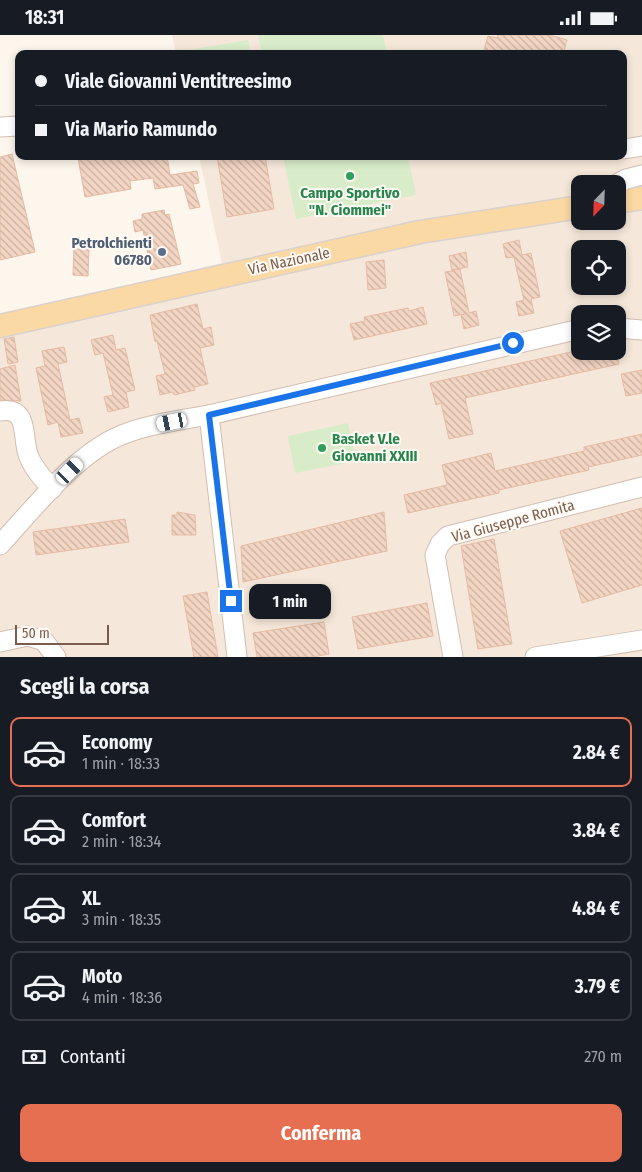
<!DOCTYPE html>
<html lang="it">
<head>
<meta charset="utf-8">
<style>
  :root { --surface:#171b24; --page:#242831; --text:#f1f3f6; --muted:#9ea1a6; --line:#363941; --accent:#e76f51 }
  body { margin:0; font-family:"Fira Sans Condensed",sans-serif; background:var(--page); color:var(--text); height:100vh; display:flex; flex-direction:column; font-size:19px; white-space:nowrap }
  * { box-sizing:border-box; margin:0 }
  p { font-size:16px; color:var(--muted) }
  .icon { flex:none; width:28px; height:28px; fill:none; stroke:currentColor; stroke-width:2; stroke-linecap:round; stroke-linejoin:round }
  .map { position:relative; height:622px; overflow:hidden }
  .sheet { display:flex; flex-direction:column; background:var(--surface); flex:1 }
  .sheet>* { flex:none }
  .banner { position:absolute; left:15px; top:15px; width:612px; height:110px; border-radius:10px; box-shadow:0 2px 8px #0003; display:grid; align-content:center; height:110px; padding:0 20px; background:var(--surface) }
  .needle { width:32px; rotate:203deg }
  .buttons { position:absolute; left:571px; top:140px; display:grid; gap:10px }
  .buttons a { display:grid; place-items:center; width:55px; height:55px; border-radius:10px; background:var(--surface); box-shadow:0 2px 8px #0003; font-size:25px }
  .scale { position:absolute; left:15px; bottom:12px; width:94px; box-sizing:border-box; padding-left:5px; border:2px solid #7a5c4d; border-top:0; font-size:14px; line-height:18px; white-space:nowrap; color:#7a5c4d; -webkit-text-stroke:4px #fffaf3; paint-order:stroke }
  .end { position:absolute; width:22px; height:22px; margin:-11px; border:6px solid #1a73e8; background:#fff; box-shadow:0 0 0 2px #fff }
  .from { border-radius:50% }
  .bubble { position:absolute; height:35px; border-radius:10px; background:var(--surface); box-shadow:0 2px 8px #0003; font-size:16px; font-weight:700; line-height:35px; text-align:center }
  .car { position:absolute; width:15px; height:30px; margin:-15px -8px; border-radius:6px; box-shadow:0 0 4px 1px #0007; background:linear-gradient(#fff 24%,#345 0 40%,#fff 0 76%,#345 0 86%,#fff 0) }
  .banner b { display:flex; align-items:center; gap:18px; height:48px; font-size:19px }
  .banner b+b { border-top:1px solid var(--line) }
  .banner i { width:12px; height:12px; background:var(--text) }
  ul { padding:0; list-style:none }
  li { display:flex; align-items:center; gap:15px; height:70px; margin:0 10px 8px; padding:0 10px; border:2px solid var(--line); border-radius:10px }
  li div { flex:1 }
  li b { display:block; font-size:19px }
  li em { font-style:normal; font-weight:700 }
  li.active { border-color:var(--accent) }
  li>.icon { width:45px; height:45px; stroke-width:1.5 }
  h2 { padding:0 20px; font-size:22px; line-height:60px }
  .pay { display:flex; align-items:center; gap:12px; height:55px; padding:0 20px; font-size:19px }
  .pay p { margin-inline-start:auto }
  .cta { display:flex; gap:10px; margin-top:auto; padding:10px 20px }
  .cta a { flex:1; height:58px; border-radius:10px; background:var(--accent); color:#fff; font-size:20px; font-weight:700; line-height:58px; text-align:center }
  .status { display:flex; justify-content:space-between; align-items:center; height:35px; padding:0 25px; background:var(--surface); direction:ltr }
  .status svg { height:14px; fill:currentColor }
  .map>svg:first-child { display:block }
</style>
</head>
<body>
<div class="status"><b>18:31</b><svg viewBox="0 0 49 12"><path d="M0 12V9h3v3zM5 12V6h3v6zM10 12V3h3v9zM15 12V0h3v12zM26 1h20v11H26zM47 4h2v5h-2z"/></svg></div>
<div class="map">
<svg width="642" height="622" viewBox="0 0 642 622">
  <defs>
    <pattern id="building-back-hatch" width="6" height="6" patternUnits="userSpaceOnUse" patternTransform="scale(1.25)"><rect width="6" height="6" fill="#f3d5c3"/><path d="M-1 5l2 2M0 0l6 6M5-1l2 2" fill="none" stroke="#cab0a1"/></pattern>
  </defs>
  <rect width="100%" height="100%" fill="#fdf6ec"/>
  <path fill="#f5e8da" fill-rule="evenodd" d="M172 0H642V622H0V281L222 228 199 121H624V19H176ZM580 149H618V186H580ZM580 214H618V251H580ZM580 279H618V316H580Z"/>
  <g fill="#d8ecc9">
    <polygon points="258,0 383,0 387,19 262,19"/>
    <polygon points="248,5 251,19 189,19 189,15"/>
    <polygon points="283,121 408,121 416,160 296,184"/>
    <polygon points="348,388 356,426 295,438 288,401"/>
  </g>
  <g fill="url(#building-back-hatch)" stroke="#e6bba3">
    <polygon points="498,0 550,0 567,5 563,19 483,19 488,1 497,3"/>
    <polygon points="12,119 35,217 0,225 0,122"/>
    <polygon points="89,121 167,121 170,140 197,136 199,148 193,149 200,172 190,174 183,150 155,154 153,143 130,146 131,154 85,162 78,123"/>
    <polygon points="217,121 265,121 274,174 227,182"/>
    <polygon points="164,175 165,180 169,179 181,229 151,235 143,195 135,197 133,186 142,184 142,179"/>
    <polygon points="519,205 522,220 531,218 540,262 531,264 534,278 519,281 516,267 524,265 517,236 514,222 506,223 503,209"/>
    <polygon points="74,214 89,214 88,241 73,240"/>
    <polygon points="466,217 468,232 453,235 460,234 469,278 476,276 479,290 464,294 461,280 465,279 454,281 445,237 452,236 449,221"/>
    <polygon points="384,225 386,253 368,255 366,227"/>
    <polygon points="197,269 203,294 211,292 214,310 200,313 208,349 194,352 195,355 174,360 173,357 160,360 156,341 165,339 157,306 155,307 150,280"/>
    <polygon points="423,272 427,289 354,305 350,289 365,286 364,282 379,279 408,273 409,276"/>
    <polygon points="113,300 116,315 125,313 135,355 126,357 129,372 108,377 104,362 113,360 103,318 95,320 91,305"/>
    <polygon points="14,302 18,327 8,329 4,304"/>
    <polygon points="64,312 67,327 58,329 70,385 79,383 83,398 61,402 58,387 48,390 36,333 45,331 42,316"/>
    <polygon points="580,315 580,316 616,316 619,329 465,363 473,399 449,404 441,368 436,370 430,348"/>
    <polygon points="15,330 21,366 0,365 0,334"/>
    <polygon points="642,335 642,358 626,361 621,339"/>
    <polygon points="642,399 642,420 588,432 589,435 499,455 499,458 408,478 404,460 447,450 442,430 491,418 495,436 584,416 584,412"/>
    <polygon points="642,473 642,550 582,568 560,496"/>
    <polygon points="177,477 195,480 196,500 172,500 172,480 177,480"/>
    <polygon points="384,477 387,516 243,547 241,511"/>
    <polygon points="125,484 129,507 36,520 33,497"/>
    <polygon points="494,504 512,609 478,614 461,511"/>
    <polygon points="207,557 218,622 194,622 183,561"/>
    <polygon points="427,568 433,601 358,614 352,582"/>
    <polygon points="324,587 329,619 313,622 257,622 253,598"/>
  </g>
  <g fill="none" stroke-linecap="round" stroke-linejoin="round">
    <g stroke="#d1beb0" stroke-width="21">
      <g id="minor">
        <polyline points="0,92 19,91"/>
        <polyline points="624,114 642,111"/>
        <polyline points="617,149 626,144 642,140"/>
        <polyline points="618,293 642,295"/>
        <path d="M0 376C31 371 21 404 29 422 34 434 43 444 52 454"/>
        <polyline points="209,380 237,622"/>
        <path d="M0 510C34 473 77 417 124 399 150 389 181 385 209 380L580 294"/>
        <polyline points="0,607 28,601 44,606 56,622"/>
        <polyline points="453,622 435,520 440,509 448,501 642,452"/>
        <polyline points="535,622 642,605"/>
      </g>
    </g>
    <g stroke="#dad1cd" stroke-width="25">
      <g id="major">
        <polyline points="618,167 642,163"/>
        <polyline points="0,291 420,197 580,172"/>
      </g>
    </g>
    <use href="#minor" stroke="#fff" stroke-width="19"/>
    <use href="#major" stroke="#fbd9a5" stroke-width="22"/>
  </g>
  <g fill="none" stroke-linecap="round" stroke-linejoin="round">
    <polyline stroke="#1a73e8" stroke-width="6" points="231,566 209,380 513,308"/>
  </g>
  <g fill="#2e9e5b" stroke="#fffaf3" stroke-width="2">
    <circle cx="350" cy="141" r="5"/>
    <circle cx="322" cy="413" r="5"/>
  </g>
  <circle fill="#5c6f8a" stroke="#fffaf3" stroke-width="2" cx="162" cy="217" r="5"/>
  <g text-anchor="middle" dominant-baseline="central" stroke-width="4" stroke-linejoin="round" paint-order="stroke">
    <g font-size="15" font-weight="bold" fill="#27864d" stroke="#fffaf3">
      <text x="350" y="158">Campo Sportivo<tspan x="350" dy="17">"N. Ciommei"</tspan></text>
      <text x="332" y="404" text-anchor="start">Basket V.le<tspan x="332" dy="17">Giovanni XXIII</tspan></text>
    </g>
    <g font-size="15" font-weight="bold" fill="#4e5e75" stroke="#fffaf3" text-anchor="end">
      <text x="152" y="208">Petrolchienti<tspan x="152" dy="17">06780</tspan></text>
    </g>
    <g font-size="15" fill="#7a5c4d" stroke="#fffaf3">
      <text transform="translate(289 226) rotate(-12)">Via Nazionale</text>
      <text transform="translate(513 486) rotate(-15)">Via Giuseppe Romita</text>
    </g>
  </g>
</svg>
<div class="buttons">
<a><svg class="needle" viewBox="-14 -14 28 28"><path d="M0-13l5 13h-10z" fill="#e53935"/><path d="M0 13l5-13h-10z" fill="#9ea1a6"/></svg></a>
<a><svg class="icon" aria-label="locate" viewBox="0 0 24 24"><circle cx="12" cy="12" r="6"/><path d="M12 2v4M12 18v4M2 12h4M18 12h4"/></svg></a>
<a><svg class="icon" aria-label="layers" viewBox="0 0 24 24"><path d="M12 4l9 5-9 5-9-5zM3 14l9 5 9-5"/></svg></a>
</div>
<div class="scale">50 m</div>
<i class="end from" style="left:513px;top:308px"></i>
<i class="end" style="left:231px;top:566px"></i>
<div class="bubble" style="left:249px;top:549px;width:82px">1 min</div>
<i class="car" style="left:172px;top:387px;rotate:259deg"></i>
<i class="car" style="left:70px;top:436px;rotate:45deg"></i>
<div class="banner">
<b><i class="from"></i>Viale Giovanni Ventitreesimo</b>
<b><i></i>Via Mario Ramundo</b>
</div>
</div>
<section class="sheet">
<h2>Scegli la corsa</h2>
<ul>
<li class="active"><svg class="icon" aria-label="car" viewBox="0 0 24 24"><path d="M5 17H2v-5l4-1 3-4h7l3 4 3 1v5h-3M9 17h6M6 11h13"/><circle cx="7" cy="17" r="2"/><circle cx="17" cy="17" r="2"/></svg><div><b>Economy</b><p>1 min · 18:33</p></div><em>2.84 €</em></li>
<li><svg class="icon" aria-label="car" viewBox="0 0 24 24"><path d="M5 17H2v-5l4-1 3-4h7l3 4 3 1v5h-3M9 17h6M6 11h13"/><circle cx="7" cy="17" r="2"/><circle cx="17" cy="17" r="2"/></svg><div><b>Comfort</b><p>2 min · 18:34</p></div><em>3.84 €</em></li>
<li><svg class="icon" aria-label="car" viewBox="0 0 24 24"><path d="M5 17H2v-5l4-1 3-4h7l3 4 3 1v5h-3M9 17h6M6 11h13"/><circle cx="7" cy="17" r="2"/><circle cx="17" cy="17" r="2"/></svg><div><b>XL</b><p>3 min · 18:35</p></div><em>4.84 €</em></li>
<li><svg class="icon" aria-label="car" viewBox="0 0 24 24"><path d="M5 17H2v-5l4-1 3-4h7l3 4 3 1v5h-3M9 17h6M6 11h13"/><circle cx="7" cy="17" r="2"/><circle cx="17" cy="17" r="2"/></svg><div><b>Moto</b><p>4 min · 18:36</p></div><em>3.79 €</em></li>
</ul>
<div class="pay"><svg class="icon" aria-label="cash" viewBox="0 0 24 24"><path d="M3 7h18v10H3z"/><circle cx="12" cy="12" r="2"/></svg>Contanti<p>270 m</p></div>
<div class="cta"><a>Conferma</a></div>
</section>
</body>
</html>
